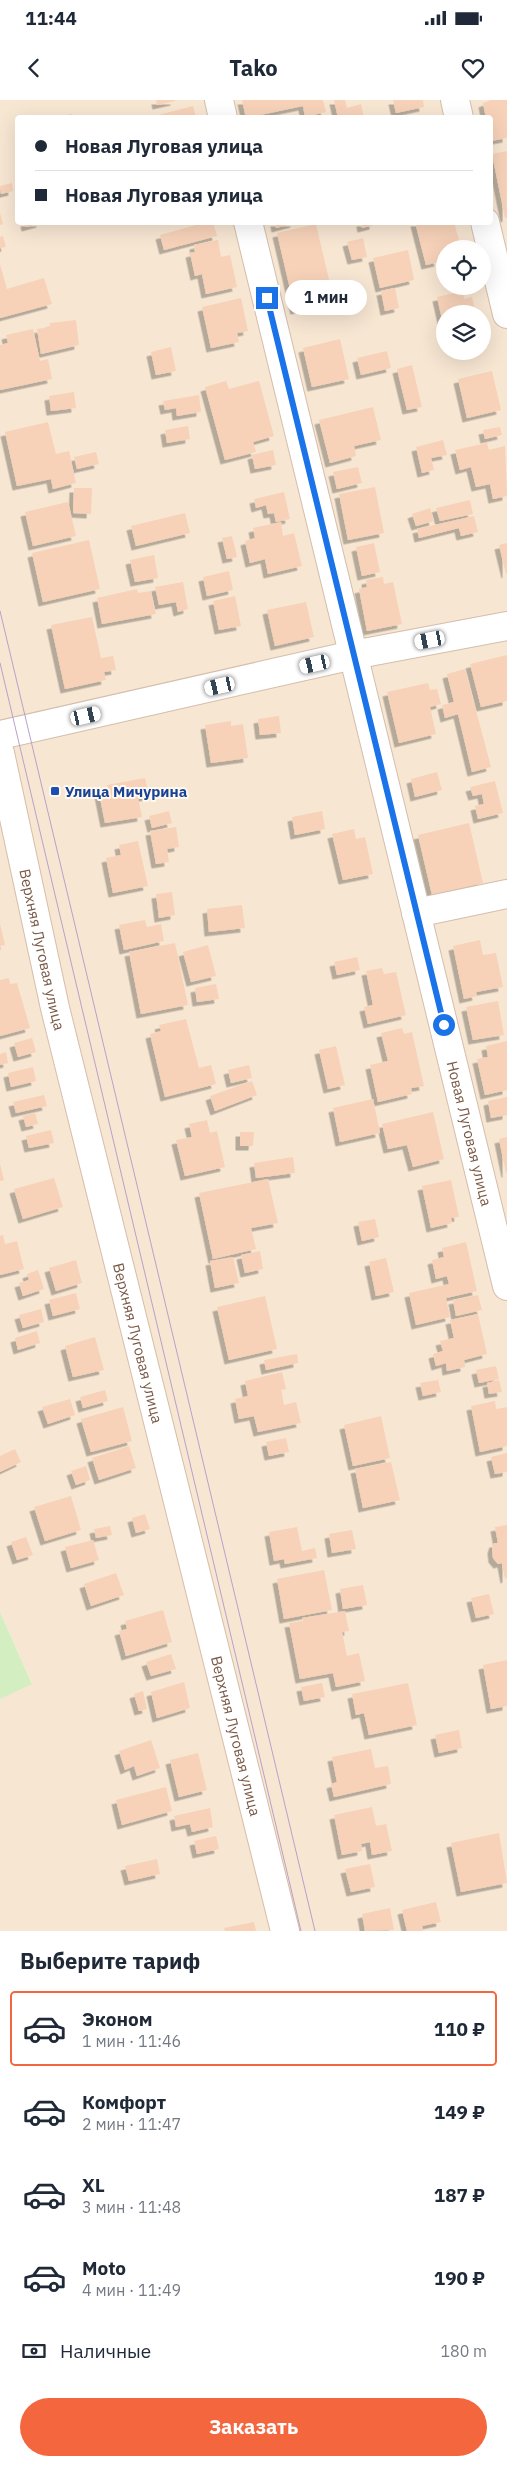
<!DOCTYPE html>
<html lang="ru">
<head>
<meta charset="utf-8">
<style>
  :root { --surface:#fff; --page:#f6f6f7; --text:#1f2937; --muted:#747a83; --line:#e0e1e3; --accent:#f4673e }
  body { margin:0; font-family:"IBM Plex Sans",sans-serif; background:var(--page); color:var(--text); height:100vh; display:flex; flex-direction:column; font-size:19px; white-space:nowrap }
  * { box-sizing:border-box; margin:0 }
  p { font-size:16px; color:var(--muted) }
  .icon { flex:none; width:28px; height:28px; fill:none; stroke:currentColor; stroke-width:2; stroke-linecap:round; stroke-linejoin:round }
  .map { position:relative; height:1831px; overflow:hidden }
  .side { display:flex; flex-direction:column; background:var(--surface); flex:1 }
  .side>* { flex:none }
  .banner { position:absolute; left:15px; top:15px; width:478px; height:110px; border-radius:5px; box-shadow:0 5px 20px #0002; display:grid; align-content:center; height:110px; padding:0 20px; background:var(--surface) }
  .buttons { position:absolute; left:436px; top:140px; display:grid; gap:10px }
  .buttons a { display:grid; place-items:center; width:55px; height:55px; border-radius:50%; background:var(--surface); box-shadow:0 5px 20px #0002; font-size:25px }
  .end { position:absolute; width:22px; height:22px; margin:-11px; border:6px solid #1a73e8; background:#fff; box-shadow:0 0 0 2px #fff }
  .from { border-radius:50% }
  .bubble { position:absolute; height:35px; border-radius:18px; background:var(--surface); box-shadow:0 5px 20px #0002; font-size:16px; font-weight:700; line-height:35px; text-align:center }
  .car { position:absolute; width:15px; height:30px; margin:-15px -8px; border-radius:6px; box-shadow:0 0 4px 1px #0007; background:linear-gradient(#fff 24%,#345 0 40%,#fff 0 76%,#345 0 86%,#fff 0) }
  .banner b { display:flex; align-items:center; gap:18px; height:48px; font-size:19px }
  .banner b+b { border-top:1px solid var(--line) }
  .banner i { width:12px; height:12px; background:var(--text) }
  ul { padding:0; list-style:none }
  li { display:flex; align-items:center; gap:15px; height:75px; margin:0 10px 8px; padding:0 10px; border:2px solid transparent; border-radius:5px }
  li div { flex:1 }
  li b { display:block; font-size:19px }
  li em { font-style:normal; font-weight:700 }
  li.active { border-color:var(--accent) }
  li>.icon { width:45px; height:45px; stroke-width:1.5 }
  h2 { padding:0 20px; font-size:22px; line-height:60px }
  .pay { display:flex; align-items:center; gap:12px; height:55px; padding:0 20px; font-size:19px }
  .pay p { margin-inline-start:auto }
  .button { display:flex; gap:10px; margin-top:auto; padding:10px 20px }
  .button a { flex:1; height:58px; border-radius:30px; background:var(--accent); color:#fff; font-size:20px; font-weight:700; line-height:58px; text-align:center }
  .status { display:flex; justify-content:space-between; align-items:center; height:35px; padding:0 25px; background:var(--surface); direction:ltr }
  .status svg { height:14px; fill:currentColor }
  header { display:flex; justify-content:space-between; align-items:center; height:65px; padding:0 20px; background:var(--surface); font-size:22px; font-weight:700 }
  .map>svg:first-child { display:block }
</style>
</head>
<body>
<div class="status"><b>11:44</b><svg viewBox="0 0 49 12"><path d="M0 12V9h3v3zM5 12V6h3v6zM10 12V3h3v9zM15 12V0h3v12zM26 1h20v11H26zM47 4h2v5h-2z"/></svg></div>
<header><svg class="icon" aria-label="back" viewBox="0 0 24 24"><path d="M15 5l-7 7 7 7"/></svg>Tako<svg class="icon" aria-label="heart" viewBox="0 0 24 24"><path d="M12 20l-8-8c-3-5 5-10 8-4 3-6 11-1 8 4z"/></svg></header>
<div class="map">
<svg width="507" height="1831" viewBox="0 0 507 1831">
  <defs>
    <filter id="shadow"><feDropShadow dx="-4.5" dy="4.5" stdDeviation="0" flood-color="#0004"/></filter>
  </defs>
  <rect width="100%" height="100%" fill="#fef4e5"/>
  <path fill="#f7e6d2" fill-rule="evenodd" d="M0 0H507V1831H0V1599L32 1583 0 1512ZM18 18H490V122H18ZM445 149H482V186H445ZM445 214H482V251H445Z"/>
  <polygon fill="#d3eec1" points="0,1512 32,1584 0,1599"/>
  <g fill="#f7d2b9" filter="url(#shadow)">
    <polygon points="156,0 175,0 175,1 157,5"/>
    <polygon points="242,0 323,0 326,12 305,17 303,6 246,18"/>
    <polygon points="334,0 345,0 347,8 361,4 364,18 338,18"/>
    <polygon points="393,0 423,0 424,7 396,13"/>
    <polygon points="491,0 507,0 507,38 491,41 490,18 486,18 483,3"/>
    <polygon points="193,6 196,18 151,18 151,17"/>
    <polygon points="72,14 73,18 58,18 57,17"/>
    <polygon points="507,51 507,117 505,118 492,54"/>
    <polygon points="12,83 13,91 1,94 0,86"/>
    <polygon points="0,113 3,124 0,125"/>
    <polygon points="25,122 41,122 41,123 26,127"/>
    <polygon points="207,122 213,122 217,136 164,150 160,135"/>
    <polygon points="275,122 295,122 295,123 276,128"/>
    <polygon points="361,122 374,122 374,125 362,128"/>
    <polygon points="415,122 454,122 461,148 445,149 445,157 438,158 439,162 426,165"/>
    <polygon points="316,124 330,184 291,193 277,133"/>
    <polygon points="3,136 6,147 0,148 0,137"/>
    <polygon points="363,138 367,157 352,160 347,142"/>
    <polygon points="218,140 221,157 230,155 237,187 206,194 202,174 195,176 190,153 195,152 194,145"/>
    <polygon points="408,150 414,180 380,188 373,158"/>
    <polygon points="0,164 7,189 44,178 52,204 0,218"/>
    <polygon points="336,185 340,200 295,210 291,196"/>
    <polygon points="395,188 399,208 385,211 381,191"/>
    <polygon points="463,191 464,199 472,197 476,214 445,214 444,228 437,197"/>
    <polygon points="241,198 248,231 237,233 239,242 211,248 202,207"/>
    <polygon points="76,220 79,245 41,254 37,229 50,227 50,223"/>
    <polygon points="33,229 40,261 48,259 52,279 0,290 0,245 8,243 6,235"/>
    <polygon points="340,239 349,279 312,287 303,248"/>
    <polygon points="171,247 176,271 156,275 151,252"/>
    <polygon points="387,251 391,268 361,275 357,258"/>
    <polygon points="412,265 422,307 407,310 397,269"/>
    <polygon points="492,271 501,310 467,318 458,279"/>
    <polygon points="226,281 229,289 259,281 274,336 253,342 256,352 225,360 205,287"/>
    <polygon points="74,292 76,308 51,311 49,296"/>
    <polygon points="199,295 201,312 177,316 176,308 165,310 163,301"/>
    <polygon points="373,307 381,340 354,346 356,356 330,363 319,320"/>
    <polygon points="48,322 56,354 69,351 76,383 53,389 51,379 17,386 5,332"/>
    <polygon points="188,326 190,339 167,343 165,330"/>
    <polygon points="500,327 502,335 485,339 483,330"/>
    <polygon points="443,340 447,355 431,358 434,370 422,373 416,347"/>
    <polygon points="487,343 489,350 505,346 507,396 493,399 490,384 476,387 471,367 460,370 455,350"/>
    <polygon points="273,350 276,365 255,369 252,355"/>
    <polygon points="96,352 99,364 77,369 74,357"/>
    <polygon points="358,367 362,383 337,389 333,372"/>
    <polygon points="375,387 384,433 348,440 339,394"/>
    <polygon points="74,388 92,388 91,414 73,413"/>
    <polygon points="284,392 290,419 276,422 274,413 268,414 266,405 256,408 254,399"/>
    <polygon points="470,400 473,414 440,421 436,408"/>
    <polygon points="68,402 76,436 33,446 25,412"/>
    <polygon points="430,408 434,421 416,426 412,414"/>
    <polygon points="185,413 190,433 136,446 131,426"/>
    <polygon points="474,416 478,432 461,436 459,428 419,438 417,429"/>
    <polygon points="281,422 283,436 294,433 302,466 268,474 265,459 250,463 245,441 255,438 253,428"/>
    <polygon points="232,436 237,457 227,459 222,438"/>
    <polygon points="89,440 100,489 43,502 32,453"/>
    <polygon points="374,443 380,472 362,476 356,447"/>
    <polygon points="507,443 507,473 506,474 499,445"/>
    <polygon points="154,455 158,478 135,482 130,460"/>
    <polygon points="229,471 233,490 207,496 203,477"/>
    <polygon points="383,477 384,484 393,482 402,524 367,531 359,489 367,487 366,480"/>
    <polygon points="183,482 188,509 178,512 176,502 159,505 155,487"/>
    <polygon points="137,489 138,493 151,491 156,514 102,524 97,498"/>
    <polygon points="235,496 241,526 219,530 213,501"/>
    <polygon points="306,502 314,537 275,546 267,510"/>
    <polygon points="92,517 101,558 113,556 116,570 104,572 106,580 65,589 51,525"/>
    <polygon points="507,555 507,601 481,607 470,564"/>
    <polygon points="465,569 491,667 472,672 458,614 445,618 442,605 454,602 447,574"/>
    <polygon points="428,583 430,590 437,589 441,604 430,607 436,634 399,643 387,592"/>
    <polygon points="279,616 281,633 260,635 258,619"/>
    <polygon points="231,621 231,626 243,624 248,658 211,663 205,625"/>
    <polygon points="437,672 442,690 415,697 411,679"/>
    <polygon points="145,678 149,696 138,698 142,717 105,723 99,693 109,691 107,685"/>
    <polygon points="495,681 503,713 478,719 475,706 484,704 482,694 473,696 470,687"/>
    <polygon points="169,711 172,723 152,728 149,716"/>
    <polygon points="322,711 325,729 295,735 292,717"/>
    <polygon points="469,723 483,783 432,795 418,735"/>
    <polygon points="176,727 179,747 167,749 169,762 156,764 150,731"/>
    <polygon points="354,729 356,739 365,737 373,774 343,780 332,734"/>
    <polygon points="138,741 148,786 113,793 106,758 121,755 119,745"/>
    <polygon points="172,792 175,815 159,818 156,794"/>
    <polygon points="242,805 245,828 209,832 207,809"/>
    <polygon points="145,820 147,827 161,824 164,841 124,850 119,825"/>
    <polygon points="0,824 5,845 0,846"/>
    <polygon points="480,840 483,855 496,853 503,887 476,892 477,896 464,899 453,846"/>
    <polygon points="175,843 188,905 141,914 129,852"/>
    <polygon points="208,845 216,876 191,882 183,852"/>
    <polygon points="357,857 360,870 337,875 334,862"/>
    <polygon points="382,868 384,874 396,872 406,915 368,924 364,907 373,905 366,871"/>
    <polygon points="9,878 10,884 17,883 30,928 0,936 0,880"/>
    <polygon points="216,884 219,899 197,902 195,888"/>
    <polygon points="498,901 504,935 473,940 466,907"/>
    <polygon points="186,919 199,968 211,965 216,984 165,997 150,934 161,931 159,925"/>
    <polygon points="402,928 404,934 412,932 424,986 411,988 412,994 378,1002 370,965 388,961 381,933"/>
    <polygon points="32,938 36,952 18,957 14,943"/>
    <polygon points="507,941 507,990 485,995 477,959 488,957 486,946"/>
    <polygon points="336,946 345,985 328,989 319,950"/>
    <polygon points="6,952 8,963 0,965 0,954"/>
    <polygon points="249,965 252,978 231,983 228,970"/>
    <polygon points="33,967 36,981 11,987 8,973"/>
    <polygon points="252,981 257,995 215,1011 210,996"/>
    <polygon points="44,995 47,1006 16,1013 13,1002"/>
    <polygon points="507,997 507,1015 491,1018 488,1001"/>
    <polygon points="373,999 380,1033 340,1042 333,1008"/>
    <polygon points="433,1012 444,1059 413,1067 407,1045 388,1049 382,1024"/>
    <polygon points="35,1013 38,1024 26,1027 23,1016"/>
    <polygon points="207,1020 210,1033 217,1031 225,1067 185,1076 176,1040 192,1037 189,1024"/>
    <polygon points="51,1030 54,1043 29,1048 26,1036"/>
    <polygon points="240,1032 254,1032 253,1046 240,1046"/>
    <polygon points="507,1037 507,1073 506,1073 499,1039"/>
    <polygon points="293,1057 295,1073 256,1078 254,1063"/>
    <polygon points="0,1064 4,1080 0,1081"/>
    <polygon points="54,1078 63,1107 23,1119 14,1089"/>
    <polygon points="268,1079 278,1123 251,1128 256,1149 213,1159 199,1093"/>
    <polygon points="451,1080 459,1117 451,1118 452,1123 431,1128 422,1086"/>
    <polygon points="375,1119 379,1137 362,1141 358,1122"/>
    <polygon points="3,1135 5,1144 17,1141 24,1169 0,1175 0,1136"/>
    <polygon points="466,1142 477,1191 446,1198 450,1217 416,1225 409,1193 449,1184 447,1176 436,1179 432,1160 444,1157 442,1148"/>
    <polygon points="260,1151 263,1169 245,1173 241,1155"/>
    <polygon points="233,1157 239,1183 215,1188 210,1161"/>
    <polygon points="386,1158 394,1192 376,1196 369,1162"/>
    <polygon points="76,1160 82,1183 56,1191 49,1168"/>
    <polygon points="38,1170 44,1189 23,1196 19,1183 29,1180 27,1174"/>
    <polygon points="76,1193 80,1209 53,1216 49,1200"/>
    <polygon points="478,1195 482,1210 456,1216 453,1200"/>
    <polygon points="265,1196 277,1249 229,1260 217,1207"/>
    <polygon points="41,1209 44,1222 23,1228 19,1215"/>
    <polygon points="478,1214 487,1254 464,1260 465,1267 447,1271 446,1263 436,1266 433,1254 443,1251 440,1241 454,1238 450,1220"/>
    <polygon points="37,1231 40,1243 18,1250 15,1238"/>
    <polygon points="95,1237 104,1270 73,1277 65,1246"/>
    <polygon points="297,1254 298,1263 266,1270 264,1260"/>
    <polygon points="496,1266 499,1279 479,1283 476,1270"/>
    <polygon points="282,1272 286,1289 281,1290 284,1305 296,1302 301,1323 258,1332 254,1316 239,1319 235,1299 248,1296 245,1281"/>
    <polygon points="438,1280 441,1292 423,1296 420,1283"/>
    <polygon points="499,1280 502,1292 489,1294 487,1283"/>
    <polygon points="105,1290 108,1301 83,1308 80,1297"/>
    <polygon points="70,1299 75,1315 48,1324 42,1307"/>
    <polygon points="495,1301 496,1309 507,1307 507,1346 480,1352 471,1306"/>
    <polygon points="123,1307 132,1341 91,1352 81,1319"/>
    <polygon points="381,1316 390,1358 353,1366 344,1325"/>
    <polygon points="286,1338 289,1352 269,1356 266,1342"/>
    <polygon points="129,1346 136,1368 99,1380 92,1358"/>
    <polygon points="15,1349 21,1362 0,1372 0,1356"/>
    <polygon points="507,1353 507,1372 495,1374 491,1357"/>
    <polygon points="391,1362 400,1400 363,1408 355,1369"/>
    <polygon points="86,1366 90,1380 76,1385 71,1371"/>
    <polygon points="71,1396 81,1430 45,1441 34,1407"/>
    <polygon points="145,1414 150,1429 136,1433 132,1418"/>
    <polygon points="507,1425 507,1478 505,1479 502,1463 498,1464 493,1458 492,1449 494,1443 498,1443 495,1427"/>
    <polygon points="110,1426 112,1435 96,1438 94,1429"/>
    <polygon points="297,1427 302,1451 315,1448 317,1458 285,1464 284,1459 274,1461 269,1432"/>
    <polygon points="352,1430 356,1449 332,1453 329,1434"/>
    <polygon points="26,1437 33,1455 17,1460 11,1442"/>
    <polygon points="93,1440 99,1460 71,1468 65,1447"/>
    <polygon points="324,1470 332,1510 284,1519 277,1479"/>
    <polygon points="116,1473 124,1495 91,1506 84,1484"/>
    <polygon points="363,1485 367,1505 343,1509 340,1489"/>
    <polygon points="489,1494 494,1514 476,1518 471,1498"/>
    <polygon points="163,1510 172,1542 126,1556 119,1531 127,1529 125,1521"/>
    <polygon points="345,1511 349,1531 342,1532 347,1556 359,1553 365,1581 336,1587 333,1573 300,1579 289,1523 303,1521 302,1518"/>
    <polygon points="171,1554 176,1569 151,1576 146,1562"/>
    <polygon points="507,1560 507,1606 491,1609 483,1565"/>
    <polygon points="184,1582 190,1608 157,1618 151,1592"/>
    <polygon points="322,1583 325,1597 304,1601 301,1587"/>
    <polygon points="408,1583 417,1625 369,1635 364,1613 356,1615 352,1594"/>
    <polygon points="143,1591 147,1609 139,1611 134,1594"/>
    <polygon points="459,1630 462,1648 439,1653 435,1635"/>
    <polygon points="151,1640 160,1668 137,1676 134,1666 125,1670 119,1651"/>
    <polygon points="371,1649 375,1668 388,1666 391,1684 334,1697 331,1684 337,1682 332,1657"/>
    <polygon points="198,1653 207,1690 179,1697 170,1660"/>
    <polygon points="166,1687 172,1711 122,1725 116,1700"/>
    <polygon points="372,1707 376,1726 386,1724 392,1751 372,1755 370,1742 361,1744 362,1751 342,1755 334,1715"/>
    <polygon points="210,1708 213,1727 192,1732 190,1724 176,1727 174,1716"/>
    <polygon points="499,1733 507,1783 461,1792 451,1743"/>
    <polygon points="216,1736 219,1749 197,1754 194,1741"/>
    <polygon points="157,1759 160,1774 129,1781 125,1766"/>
    <polygon points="370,1764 375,1787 351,1792 345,1769"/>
    <polygon points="436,1802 441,1822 422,1826 423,1831 407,1831 402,1810"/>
    <polygon points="390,1808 394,1830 365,1831 362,1814"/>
    <polygon points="254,1822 256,1831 225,1831 224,1828"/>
  </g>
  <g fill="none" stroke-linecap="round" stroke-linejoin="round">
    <g stroke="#d4bdac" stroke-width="30">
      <g id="street">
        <polyline points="219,0 223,18"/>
        <polyline points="455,0 459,18"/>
        <path id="s1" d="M248 122 507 1186"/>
        <polyline points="485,122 507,214"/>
        <polyline points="0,635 353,555 507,526"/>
        <polyline points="416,813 507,794"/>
      </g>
    </g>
    <g stroke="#d7bda9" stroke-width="30">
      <g id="secondary">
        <path id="s2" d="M0 653 55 908 285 1831"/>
      </g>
    </g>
    <use href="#street" stroke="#fff" stroke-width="28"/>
    <use href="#secondary" stroke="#fff" stroke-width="28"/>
    <g stroke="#b7a1ca" stroke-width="1">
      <polyline points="0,511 315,1831"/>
      <polyline points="0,563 301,1831"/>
    </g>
  </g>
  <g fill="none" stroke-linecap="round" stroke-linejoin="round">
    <polyline stroke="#1a73e8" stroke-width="6" points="267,198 444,925"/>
  </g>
  <rect fill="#1a4fb4" stroke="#fff8ed" stroke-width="2" x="50" y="686" width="10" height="10" rx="2.5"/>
  <g text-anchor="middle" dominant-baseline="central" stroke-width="4" stroke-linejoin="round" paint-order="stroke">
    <g font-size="15" font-weight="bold" fill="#164399" stroke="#fff8ed" text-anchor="start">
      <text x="65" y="691">Улица Мичурина</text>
    </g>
    <g font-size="15" fill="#7a5947" stroke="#fff8ed">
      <text stroke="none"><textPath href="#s2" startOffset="201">Верхняя Луговая улица</textPath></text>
      <text stroke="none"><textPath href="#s1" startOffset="938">Новая Луговая улица</textPath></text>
      <text stroke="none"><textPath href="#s2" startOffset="606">Верхняя Луговая улица</textPath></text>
      <text stroke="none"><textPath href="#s2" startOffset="1011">Верхняя Луговая улица</textPath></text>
    </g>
  </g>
</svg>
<div class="buttons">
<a><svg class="icon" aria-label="locate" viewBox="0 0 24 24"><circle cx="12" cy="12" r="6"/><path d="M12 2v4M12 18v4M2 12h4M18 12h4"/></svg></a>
<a><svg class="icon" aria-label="layers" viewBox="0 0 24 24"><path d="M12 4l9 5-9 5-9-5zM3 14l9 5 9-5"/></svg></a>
</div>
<i class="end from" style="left:444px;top:925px"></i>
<i class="end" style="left:267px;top:198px"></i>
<div class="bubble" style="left:285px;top:180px;width:82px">1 мин</div>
<i class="car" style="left:430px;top:540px;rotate:259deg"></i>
<i class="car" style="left:315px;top:564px;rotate:257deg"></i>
<i class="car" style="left:220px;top:586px;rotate:257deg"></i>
<i class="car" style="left:86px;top:616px;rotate:77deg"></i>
<div class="banner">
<b><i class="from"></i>Новая Луговая улица</b>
<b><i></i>Новая Луговая улица</b>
</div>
</div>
<section class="side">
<h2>Выберите тариф</h2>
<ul>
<li class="active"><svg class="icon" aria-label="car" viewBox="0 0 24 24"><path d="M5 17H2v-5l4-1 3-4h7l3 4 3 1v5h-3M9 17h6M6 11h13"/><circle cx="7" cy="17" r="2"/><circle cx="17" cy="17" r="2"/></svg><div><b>Эконом</b><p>1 мин · 11:46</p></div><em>110 ₽</em></li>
<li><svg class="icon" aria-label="car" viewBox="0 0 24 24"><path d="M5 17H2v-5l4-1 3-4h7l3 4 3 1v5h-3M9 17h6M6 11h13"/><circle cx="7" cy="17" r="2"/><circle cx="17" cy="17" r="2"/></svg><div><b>Комфорт</b><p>2 мин · 11:47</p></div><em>149 ₽</em></li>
<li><svg class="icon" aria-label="car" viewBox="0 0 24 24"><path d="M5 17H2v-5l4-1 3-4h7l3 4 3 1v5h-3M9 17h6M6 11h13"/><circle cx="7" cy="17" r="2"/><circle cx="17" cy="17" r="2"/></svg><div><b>XL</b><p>3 мин · 11:48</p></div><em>187 ₽</em></li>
<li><svg class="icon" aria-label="car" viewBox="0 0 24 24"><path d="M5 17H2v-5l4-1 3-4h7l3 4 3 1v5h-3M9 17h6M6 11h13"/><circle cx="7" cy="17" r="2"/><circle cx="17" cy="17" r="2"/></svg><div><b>Moto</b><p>4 мин · 11:49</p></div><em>190 ₽</em></li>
</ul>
<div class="pay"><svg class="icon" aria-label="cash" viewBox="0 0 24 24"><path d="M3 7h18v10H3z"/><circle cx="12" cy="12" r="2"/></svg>Наличные<p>180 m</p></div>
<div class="button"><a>Заказать</a></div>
</section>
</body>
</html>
